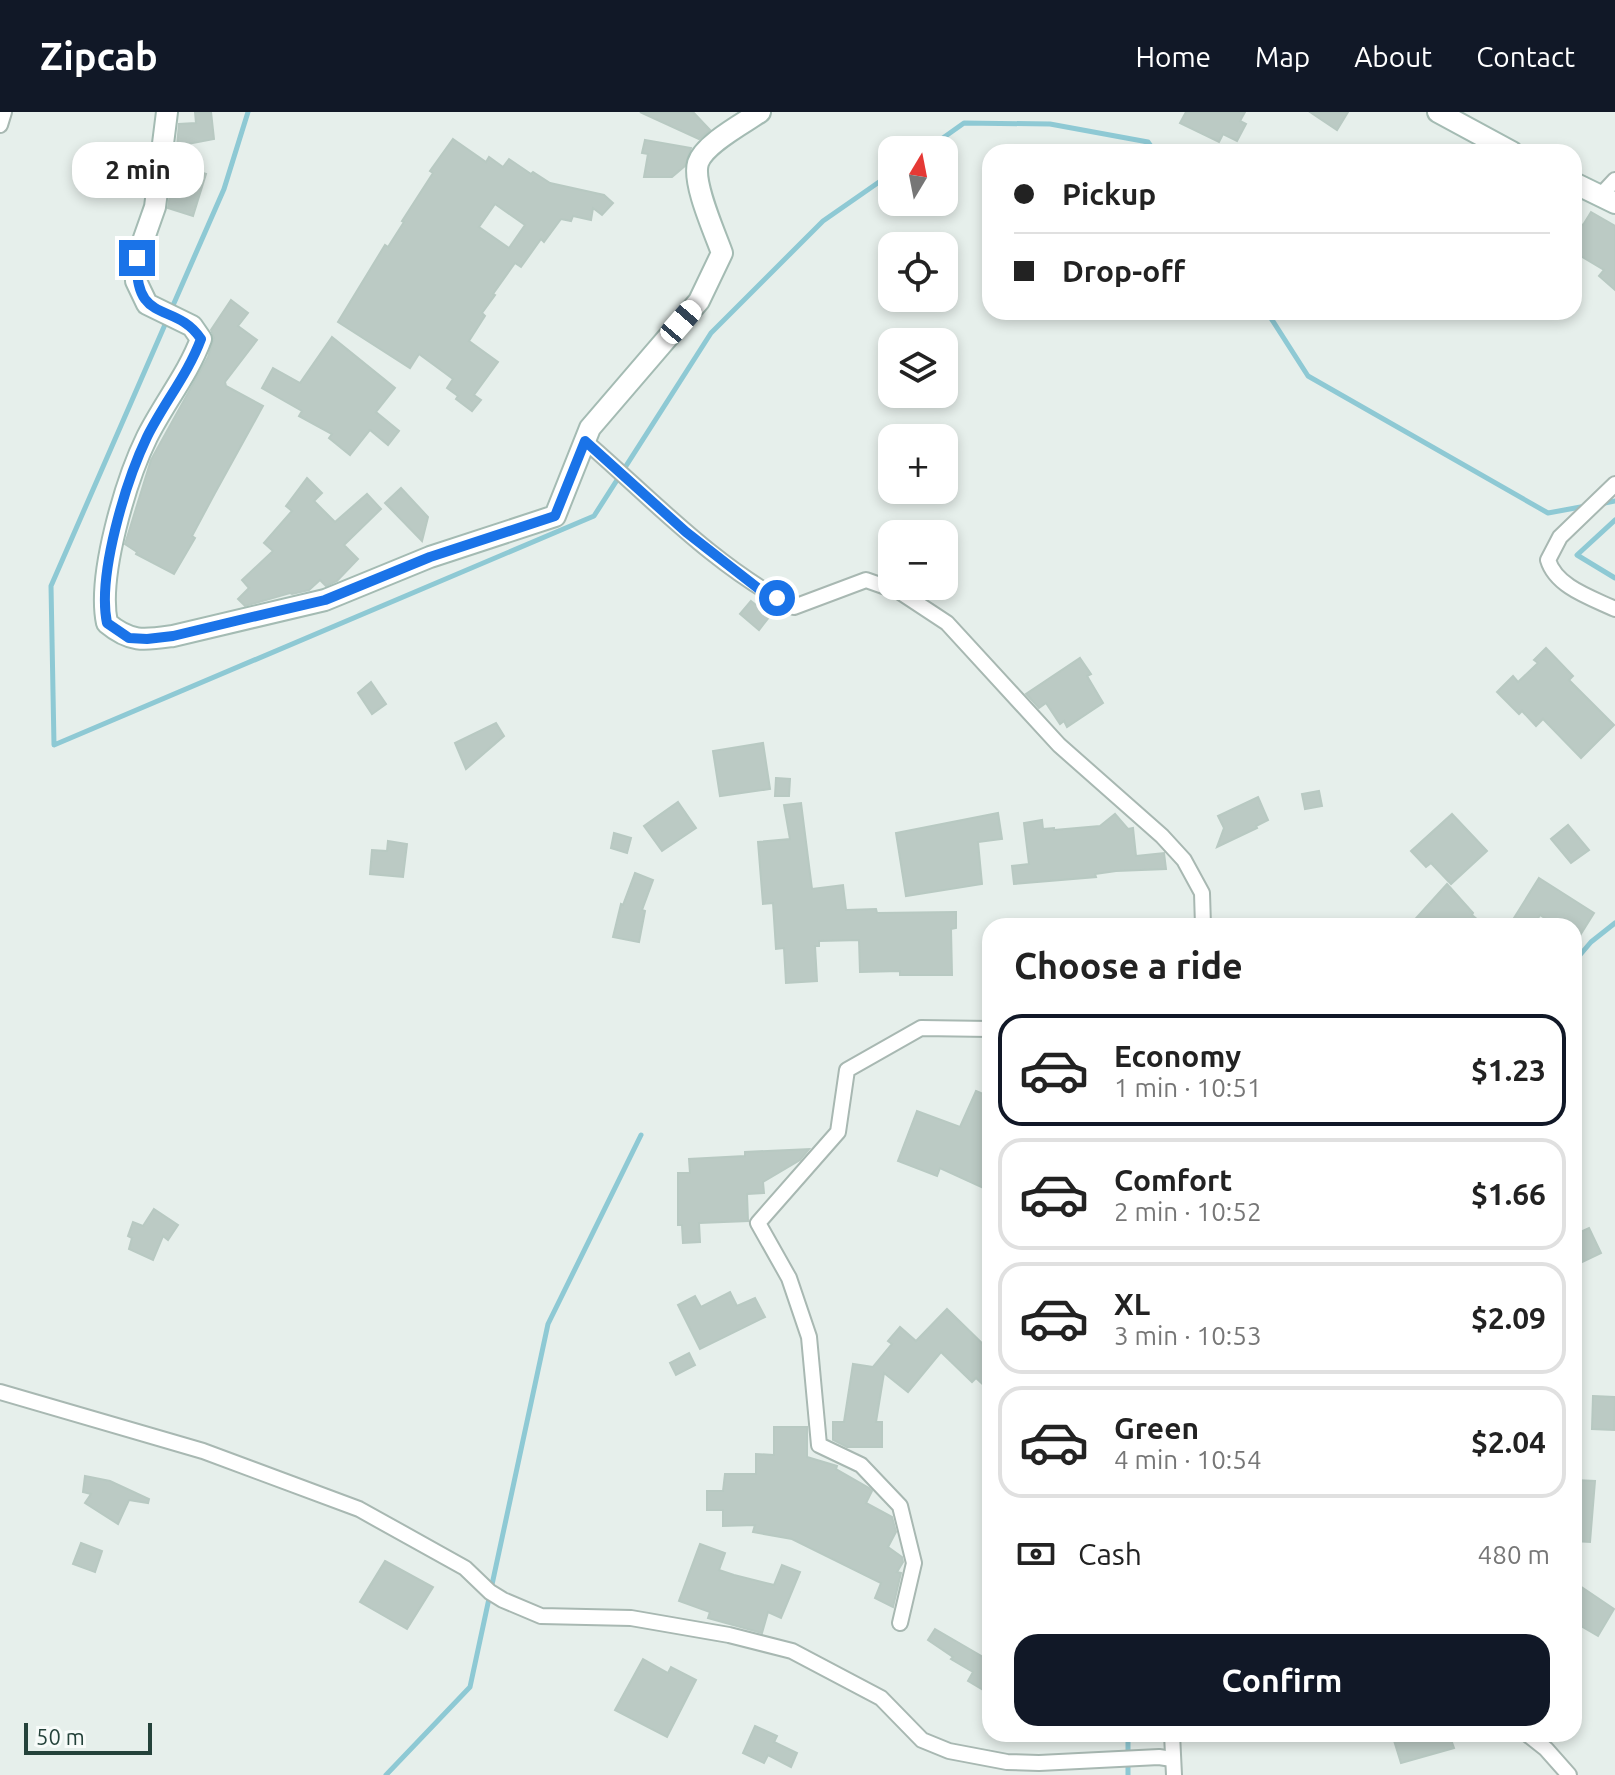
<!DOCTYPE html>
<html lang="en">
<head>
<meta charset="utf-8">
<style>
  :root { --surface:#fff; --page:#f6f6f6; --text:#222; --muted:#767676; --line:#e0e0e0; --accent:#111827 }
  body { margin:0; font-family:Ubuntu,sans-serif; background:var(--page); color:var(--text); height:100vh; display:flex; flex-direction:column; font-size:30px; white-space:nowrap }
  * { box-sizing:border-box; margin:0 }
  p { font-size:26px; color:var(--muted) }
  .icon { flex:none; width:44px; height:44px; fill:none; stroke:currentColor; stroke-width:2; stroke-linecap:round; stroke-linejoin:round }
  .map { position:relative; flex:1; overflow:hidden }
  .sheet { position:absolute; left:982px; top:806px; width:600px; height:824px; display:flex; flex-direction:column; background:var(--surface); border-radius:24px; box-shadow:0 4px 12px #0003 }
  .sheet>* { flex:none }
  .banner { position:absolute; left:982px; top:32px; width:600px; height:176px; border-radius:24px; box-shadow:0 4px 12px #0003; display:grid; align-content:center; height:176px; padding:0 32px; background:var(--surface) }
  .needle { width:52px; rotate:10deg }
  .fabs { position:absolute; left:878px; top:24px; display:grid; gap:16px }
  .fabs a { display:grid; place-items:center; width:80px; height:80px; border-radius:16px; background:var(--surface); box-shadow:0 4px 12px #0003; font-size:40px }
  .scale { position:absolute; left:24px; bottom:20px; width:128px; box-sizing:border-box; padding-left:8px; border:4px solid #24423a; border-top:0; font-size:22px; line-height:28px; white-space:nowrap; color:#24423a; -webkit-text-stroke:6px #f7fbf9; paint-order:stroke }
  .end { position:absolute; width:36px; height:36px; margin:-18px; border:10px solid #1a73e8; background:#fff; box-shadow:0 0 0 4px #fff }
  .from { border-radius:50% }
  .bubble { position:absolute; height:56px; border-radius:24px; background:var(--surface); box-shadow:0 4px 12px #0003; font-size:26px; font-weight:600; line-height:56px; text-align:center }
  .car { position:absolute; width:24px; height:48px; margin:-24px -12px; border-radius:10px; box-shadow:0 0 6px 2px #0007; background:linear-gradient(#fff 24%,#345 0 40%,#fff 0 76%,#345 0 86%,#fff 0) }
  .banner b { display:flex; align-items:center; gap:28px; height:76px; font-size:30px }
  .banner b+b { border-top:2px solid var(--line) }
  .banner i { width:20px; height:20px; background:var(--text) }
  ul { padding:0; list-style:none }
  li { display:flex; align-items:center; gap:24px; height:112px; margin:0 16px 12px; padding:0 16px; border:4px solid var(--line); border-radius:24px }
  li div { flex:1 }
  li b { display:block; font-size:30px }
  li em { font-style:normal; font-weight:600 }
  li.on { border-color:var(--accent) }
  li>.icon { width:72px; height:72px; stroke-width:1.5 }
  h2 { padding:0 32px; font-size:36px; line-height:96px }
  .pay { display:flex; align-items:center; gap:20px; height:88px; padding:0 32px; font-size:30px }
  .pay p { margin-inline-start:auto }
  .primary-button { display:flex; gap:16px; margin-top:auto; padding:16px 32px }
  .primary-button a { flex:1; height:92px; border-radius:24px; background:var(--accent); color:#fff; font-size:32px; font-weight:600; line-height:92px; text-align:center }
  header { display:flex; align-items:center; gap:48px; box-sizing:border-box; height:112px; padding:0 40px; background:var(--accent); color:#fff }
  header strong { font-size:38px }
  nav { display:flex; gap:44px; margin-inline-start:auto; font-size:28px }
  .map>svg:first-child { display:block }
</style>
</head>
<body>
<header>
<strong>Zipcab</strong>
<nav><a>Home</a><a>Map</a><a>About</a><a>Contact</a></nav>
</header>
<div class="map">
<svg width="1615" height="1663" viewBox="0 0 1615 1663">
  <rect width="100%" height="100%" fill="#e6efeb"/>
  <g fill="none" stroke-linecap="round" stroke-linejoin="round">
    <g stroke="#8ec9d4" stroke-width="5">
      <polyline points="926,38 964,11 1050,12 1148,30 1155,40"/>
      <polyline points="171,198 224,77 248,0"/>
      <polyline points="1267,200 1308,264 1548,401 1586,394"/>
      <polyline points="167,208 51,474 54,633 594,404 711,221 823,109 892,61"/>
      <polyline points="1600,392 1615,389"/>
      <polyline points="1615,408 1577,443 1615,466"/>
      <polyline points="1574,850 1591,830 1615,811"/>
      <polyline points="386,1663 470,1575 548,1212 641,1023"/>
      <polyline points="1128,1663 1128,1622"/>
    </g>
  </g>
  <g fill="#bbcac4" stroke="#b8c9c2" stroke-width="2" fill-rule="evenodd">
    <polygon points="195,0 211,0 214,27 177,34 179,12 196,11"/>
    <polygon points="640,0 693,0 710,18 699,27"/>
    <polygon points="1186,0 1245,0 1240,9 1246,12 1237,29 1223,22 1219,30 1180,11"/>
    <polygon points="1310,0 1348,0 1337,18"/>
    <path d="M453 27 486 50 489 45 503 55 509 47 531 62 533 60 550 71 604 83 613 91 602 103 593 96 591 108 573 104 571 109 561 107 544 130 541 127 521 155 515 151 493 182 495 183 482 201 485 204 469 229 498 250 474 283 481 288 472 299 456 287 458 284 447 276 453 267 419 242 410 256 338 210 385 133 388 135 404 110 402 109 433 61 430 59ZM495 92 525 113 509 136 479 115Z"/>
    <polygon points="645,28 691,36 685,54 672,65 644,65 648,42 642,41"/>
    <polygon points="174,52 206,62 193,104 168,96"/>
    <polygon points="1591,100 1615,114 1615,178 1599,164 1604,158 1574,140 1574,108 1583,113"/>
    <polygon points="231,188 248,201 238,214 257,228 225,270 226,274 263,294 215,381 192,424 195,426 174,462 136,442 137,440 125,432 151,348 208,245 214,226 211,218"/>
    <polygon points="332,225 395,276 376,300 399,319 388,333 370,318 350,343 329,326 332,322 299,304 302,299 262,276 273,256 300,271"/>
    <polygon points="307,366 322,381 314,389 335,410 367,382 381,397 344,433 358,447 337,469 326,474 320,468 309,478 292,482 290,481 245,494 238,487 249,476 242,468 273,439 264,431 292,399 286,394"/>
    <polygon points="401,376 428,405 422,429 385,391"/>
    <polygon points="751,489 770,504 759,518 740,502"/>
    <polygon points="1546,536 1573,564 1569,568 1614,613 1581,646 1543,607 1536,614 1522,599 1519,602 1497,580 1513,564 1518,570 1538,551 1534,548"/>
    <polygon points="1080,546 1091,562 1087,564 1103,591 1067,615 1064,609 1060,612 1046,591 1039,596 1026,582"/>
    <polygon points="371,570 386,592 372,602 358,581"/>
    <polygon points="496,611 504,624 466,657 455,631"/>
    <polygon points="763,631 770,677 720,684 713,639"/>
    <polygon points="776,666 790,667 789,684 775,684"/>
    <polygon points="1319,679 1322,694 1305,697 1302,682"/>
    <polygon points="1258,685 1268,708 1256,714 1257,716 1217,735 1224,716 1218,704"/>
    <polygon points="678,690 696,716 662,739 644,714"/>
    <polygon points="801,691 812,777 843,773 846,798 876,797 877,801 956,800 956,816 951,817 952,863 900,863 900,859 860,860 859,828 819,829 819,834 815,834 817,869 786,871 784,836 776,837 773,791 763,792 758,730 790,727 784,693"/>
    <polygon points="998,701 1002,727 978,730 982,772 906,784 896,721"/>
    <polygon points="1115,702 1128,717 1133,716 1136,744 1164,741 1166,757 1116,759 1095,762 1096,765 1014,772 1012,754 1029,752 1024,711 1042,708 1043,717 1054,716 1054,718 1100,714"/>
    <polygon points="1452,702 1487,739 1451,772 1431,751 1426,755 1411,739"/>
    <polygon points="1568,713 1589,738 1571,751 1551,727"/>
    <polygon points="614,721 631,726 627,741 611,736"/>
    <polygon points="388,729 407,732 403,765 370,762 372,738 387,739"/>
    <polygon points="635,761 653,768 642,798 645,799 639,830 613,825 621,792 623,793"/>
    <polygon points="1539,766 1594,801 1574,833 1574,814 1557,814 1540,803 1533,814 1509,814"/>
    <polygon points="1447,772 1473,801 1472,803 1485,814 1409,814"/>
    <polygon points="976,979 990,985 990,1079 940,1056 937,1064 898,1049 917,999 960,1015"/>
    <polygon points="809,1037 800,1048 763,1070 764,1081 747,1082 748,1109 699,1111 700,1130 683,1131 682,1113 678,1113 678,1061 690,1061 689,1047 745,1044 745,1040"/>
    <polygon points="154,1097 178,1113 168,1128 163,1124 153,1148 129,1137 132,1126 128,1124 133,1110 143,1114"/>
    <polygon points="1589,1116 1601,1141 1574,1154 1574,1123"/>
    <polygon points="730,1180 737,1194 755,1186 765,1205 700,1237 678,1193 695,1184 701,1195"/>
    <polygon points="947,1197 990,1239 990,1279 976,1266 972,1270 941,1240 908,1280 884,1261 876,1310 882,1310 882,1335 847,1335 833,1328 833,1310 844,1310 853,1252 873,1255 892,1232 888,1229 900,1215 916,1229"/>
    <polygon points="689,1241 695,1253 676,1263 670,1251"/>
    <polygon points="1593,1284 1615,1285 1614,1318 1592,1317"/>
    <polygon points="774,1315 807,1315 807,1345 837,1354 836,1357 869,1376 872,1379 866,1391 892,1405 896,1420 888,1435 902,1445 903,1450 897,1460 901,1461 893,1495 875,1486 881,1471 792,1427 753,1420 755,1413 723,1414 723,1398 707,1398 707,1379 723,1379 725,1362 756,1362 756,1342 774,1343"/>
    <polygon points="85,1364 110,1369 149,1387 148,1391 129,1388 118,1412 85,1391 91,1382 83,1380"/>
    <polygon points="1574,1368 1595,1369 1590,1430 1574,1429"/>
    <polygon points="81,1431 102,1439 95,1460 73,1452"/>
    <polygon points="700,1432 725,1441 719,1458 734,1463 774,1473 782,1453 800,1460 781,1506 768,1500 762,1521 708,1506 710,1500 679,1489"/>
    <polygon points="385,1449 433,1475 407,1517 360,1490"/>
    <polygon points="1580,1474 1614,1497 1598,1524 1574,1510 1574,1484"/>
    <polygon points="935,1517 990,1549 990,1582 968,1569 973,1560 951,1547 953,1545 928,1528"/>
    <polygon points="643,1547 668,1561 671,1555 696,1568 667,1625 615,1598"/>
    <polygon points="755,1614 777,1624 774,1630 797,1641 791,1655 768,1643 764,1651 743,1641"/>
    <polygon points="1392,1622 1449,1622 1454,1636 1401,1651"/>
  </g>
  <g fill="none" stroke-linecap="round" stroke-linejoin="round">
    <g stroke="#a8b8b2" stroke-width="18">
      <g id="street">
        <polyline points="0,13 4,0"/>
        <polyline points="1600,84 1615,68"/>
        <path d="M585 329C652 387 715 455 794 495L866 468 900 480 947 511 1059 633 1162 724 1184 748 1202 781 1203 814"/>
        <path d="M1615 372 1560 425 1548 448C1556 475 1592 486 1615 497"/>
        <polyline points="0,1280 203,1339 359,1397 465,1456 490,1480 503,1488 541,1504 631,1506 729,1523 792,1539 881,1586 922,1628 949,1639 1007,1650 1039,1651 1159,1645 1172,1647"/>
        <polyline points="900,1511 914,1451 900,1394 861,1353 819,1333 809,1225 789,1166 758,1111 838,1020 847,958 921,916 990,917"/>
        <polyline points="1172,1622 1174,1663"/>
        <polyline points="1527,1622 1546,1637 1569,1663"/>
      </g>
    </g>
    <g stroke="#a4bbb3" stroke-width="24">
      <g id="secondary">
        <path d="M167 0 155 95 137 146 136 169 147 192 192 214 201 227C188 262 164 291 147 325 126 368 97 464 107 511 131 531 145 528 173 524L325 488 430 445 555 404 590 316 699 189 722 141C715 121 692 71 698 51 704 32 744 11 760 0"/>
        <polyline points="1438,0 1512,40"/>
        <polyline points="1574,71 1615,91"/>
      </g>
    </g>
    <use href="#street" stroke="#fff" stroke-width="14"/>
    <use href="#secondary" stroke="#fff" stroke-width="20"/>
  </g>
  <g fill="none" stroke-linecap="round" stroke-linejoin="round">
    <path stroke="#1a73e8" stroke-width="10" d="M137 146C134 215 175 188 201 227 188 262 164 291 147 325 126 369 97 463 107 511L129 526 147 527 173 524 252 505 325 488 430 445 555 404 585 329 686 420 759 477 777 486"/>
  </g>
</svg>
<div class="fabs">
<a><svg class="needle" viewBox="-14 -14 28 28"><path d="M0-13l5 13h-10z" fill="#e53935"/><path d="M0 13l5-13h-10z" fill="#767676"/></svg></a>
<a><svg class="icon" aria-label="locate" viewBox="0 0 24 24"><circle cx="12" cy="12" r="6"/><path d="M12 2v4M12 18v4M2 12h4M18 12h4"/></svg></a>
<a><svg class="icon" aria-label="layers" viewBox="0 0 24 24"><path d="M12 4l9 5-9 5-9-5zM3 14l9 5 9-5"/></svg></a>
<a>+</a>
<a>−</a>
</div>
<div class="scale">50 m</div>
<i class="end from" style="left:777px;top:486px"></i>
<i class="end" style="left:137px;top:146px"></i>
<div class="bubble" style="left:72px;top:30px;width:132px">2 min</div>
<i class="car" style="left:681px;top:210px;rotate:41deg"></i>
<div class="banner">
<b><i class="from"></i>Pickup</b>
<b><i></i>Drop-off</b>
</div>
<section class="sheet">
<h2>Choose a ride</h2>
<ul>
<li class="on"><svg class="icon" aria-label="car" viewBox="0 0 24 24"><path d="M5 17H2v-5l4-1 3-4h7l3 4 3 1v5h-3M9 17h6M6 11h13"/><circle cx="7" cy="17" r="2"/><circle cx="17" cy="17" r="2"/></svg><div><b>Economy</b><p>1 min · 10:51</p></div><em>$1.23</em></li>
<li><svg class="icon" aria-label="car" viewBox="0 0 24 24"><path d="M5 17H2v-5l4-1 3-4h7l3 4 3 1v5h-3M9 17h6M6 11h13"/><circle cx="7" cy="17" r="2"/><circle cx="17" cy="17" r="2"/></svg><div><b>Comfort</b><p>2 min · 10:52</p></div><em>$1.66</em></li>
<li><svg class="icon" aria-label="car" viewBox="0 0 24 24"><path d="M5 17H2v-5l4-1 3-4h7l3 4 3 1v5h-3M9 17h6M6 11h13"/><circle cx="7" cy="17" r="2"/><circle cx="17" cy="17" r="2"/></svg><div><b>XL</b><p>3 min · 10:53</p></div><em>$2.09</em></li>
<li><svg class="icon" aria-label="car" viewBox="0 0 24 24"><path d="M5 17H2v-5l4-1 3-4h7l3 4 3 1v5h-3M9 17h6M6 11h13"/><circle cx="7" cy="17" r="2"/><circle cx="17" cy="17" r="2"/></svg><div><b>Green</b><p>4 min · 10:54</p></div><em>$2.04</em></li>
</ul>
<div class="pay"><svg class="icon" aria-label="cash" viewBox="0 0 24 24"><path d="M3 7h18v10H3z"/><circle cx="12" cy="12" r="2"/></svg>Cash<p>480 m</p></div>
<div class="primary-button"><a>Confirm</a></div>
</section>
</div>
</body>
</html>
